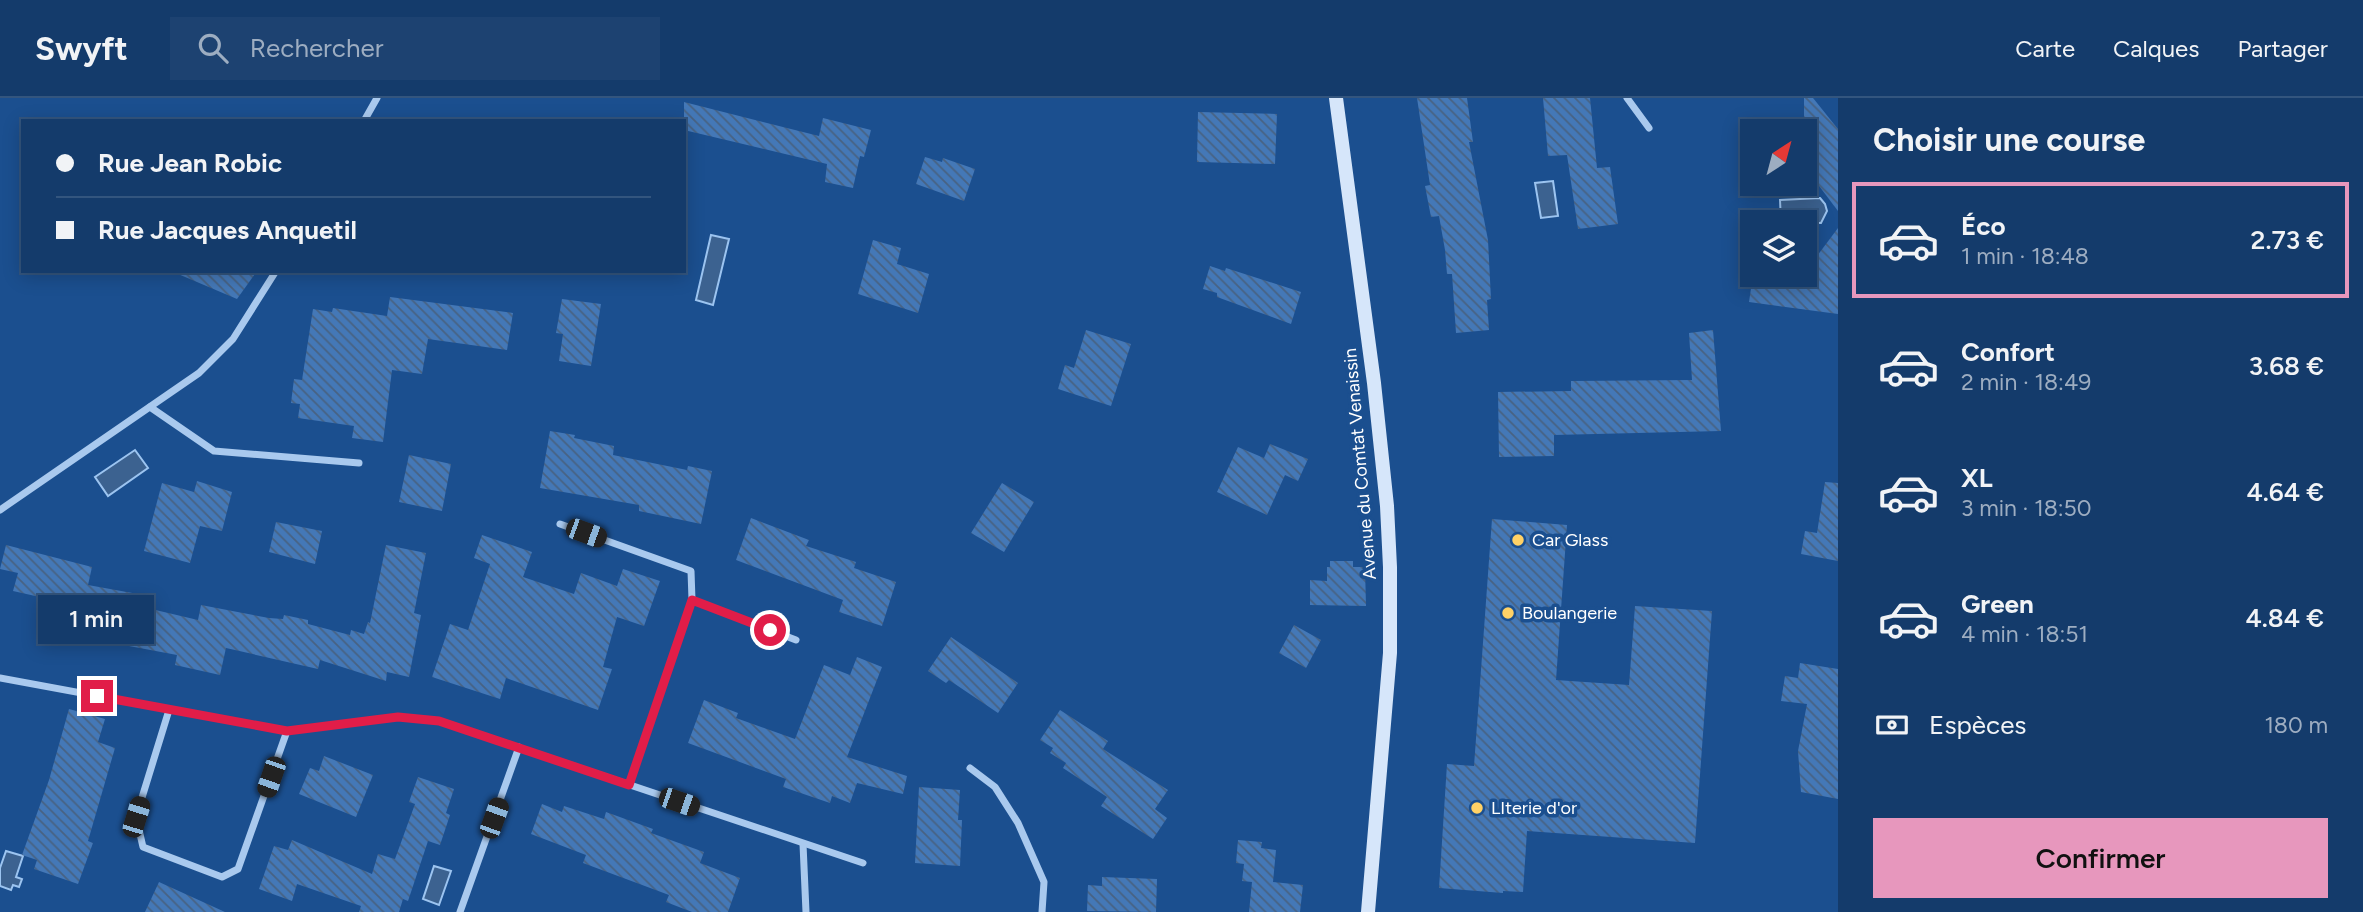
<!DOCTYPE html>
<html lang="fr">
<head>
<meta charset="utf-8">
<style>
  :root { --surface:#143b6b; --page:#1d4271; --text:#f1f3f6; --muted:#9dadc1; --line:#33557e; --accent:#e797bd }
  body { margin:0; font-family:Figtree,sans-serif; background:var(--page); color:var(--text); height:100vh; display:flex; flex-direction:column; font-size:26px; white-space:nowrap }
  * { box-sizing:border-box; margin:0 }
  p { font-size:23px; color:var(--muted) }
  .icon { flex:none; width:38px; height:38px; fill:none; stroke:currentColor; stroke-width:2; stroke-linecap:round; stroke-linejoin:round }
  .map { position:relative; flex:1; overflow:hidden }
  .side { display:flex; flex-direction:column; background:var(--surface); width:525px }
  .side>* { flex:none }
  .banner { position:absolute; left:21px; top:21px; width:665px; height:154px; border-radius:0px; box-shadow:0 4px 18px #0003,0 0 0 2px var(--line); display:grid; align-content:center; height:154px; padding:0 35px; background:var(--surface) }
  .needle { width:46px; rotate:36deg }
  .buttons { position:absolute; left:1740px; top:21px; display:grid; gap:14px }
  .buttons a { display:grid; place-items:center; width:77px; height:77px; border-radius:0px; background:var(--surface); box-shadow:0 4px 18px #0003,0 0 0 2px var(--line); font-size:35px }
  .end { position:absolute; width:32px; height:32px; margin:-16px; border:9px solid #e11d48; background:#fff; box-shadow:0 0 0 4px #fff }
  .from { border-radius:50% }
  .bubble { position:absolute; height:49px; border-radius:0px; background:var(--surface); box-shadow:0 4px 18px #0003,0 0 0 2px var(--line); font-size:23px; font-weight:600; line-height:49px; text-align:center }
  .car { position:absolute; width:21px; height:42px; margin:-21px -10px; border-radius:9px; box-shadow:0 0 5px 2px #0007; background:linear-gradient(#222 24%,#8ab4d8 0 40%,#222 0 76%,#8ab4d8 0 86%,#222 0) }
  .banner b { display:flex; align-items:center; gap:24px; height:66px; font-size:26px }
  .banner b+b { border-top:2px solid var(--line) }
  .banner i { width:18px; height:18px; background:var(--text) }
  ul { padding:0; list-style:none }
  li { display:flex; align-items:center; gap:21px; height:116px; margin:0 14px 10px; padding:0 21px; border:4px solid transparent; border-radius:0px }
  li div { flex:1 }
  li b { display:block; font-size:26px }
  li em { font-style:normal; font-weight:600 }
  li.current { border-color:var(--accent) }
  li>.icon { width:63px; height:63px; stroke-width:1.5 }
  h2 { padding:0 35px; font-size:32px; line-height:84px }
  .pay { display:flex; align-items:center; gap:18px; height:77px; padding:0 35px; font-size:26px }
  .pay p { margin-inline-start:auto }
  .cta { display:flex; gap:14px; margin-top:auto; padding:14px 35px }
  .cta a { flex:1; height:80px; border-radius:0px; background:var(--accent); color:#111; font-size:28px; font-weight:600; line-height:80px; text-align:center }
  header { display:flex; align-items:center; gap:42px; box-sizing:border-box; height:98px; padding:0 35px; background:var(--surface); border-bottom:2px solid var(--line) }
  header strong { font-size:33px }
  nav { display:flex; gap:38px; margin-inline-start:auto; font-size:24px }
  .search { width:490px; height:63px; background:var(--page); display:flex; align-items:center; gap:18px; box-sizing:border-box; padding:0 24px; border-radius:0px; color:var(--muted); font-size:26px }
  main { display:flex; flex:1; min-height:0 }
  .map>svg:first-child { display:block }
</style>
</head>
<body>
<header>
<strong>Swyft</strong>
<div class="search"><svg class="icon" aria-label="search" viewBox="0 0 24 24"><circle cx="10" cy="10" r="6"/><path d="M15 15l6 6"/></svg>Rechercher</div>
<nav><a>Carte</a><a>Calques</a><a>Partager</a></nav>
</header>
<main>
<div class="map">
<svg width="1838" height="814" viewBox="0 0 1838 814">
  <defs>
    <pattern id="building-back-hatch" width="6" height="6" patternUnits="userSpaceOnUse" patternTransform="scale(1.75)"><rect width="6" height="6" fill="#4478b7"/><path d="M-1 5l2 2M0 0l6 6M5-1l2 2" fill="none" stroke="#486282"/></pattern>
  </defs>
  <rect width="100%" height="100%" fill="#1b4f8f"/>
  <g fill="#3c6290" stroke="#9cc4f0" stroke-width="2">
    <polygon points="1553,83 1558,118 1541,120 1535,85"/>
    <polygon points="1820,100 1825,106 1827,113 1821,125 1781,124 1780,102"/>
    <polygon points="711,137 729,141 713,207 696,202"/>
    <polygon points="135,352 148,370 108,398 95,379"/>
    <polygon points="6,753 23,758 16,779 22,781 19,789 13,787 11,792 0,788 0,770"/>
    <polygon points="434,768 451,773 439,807 423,801"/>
  </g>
  <g fill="url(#building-back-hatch)">
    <polygon points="1417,0 1467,0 1473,44 1469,44 1488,142 1491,201 1487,202 1489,232 1456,235 1452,176 1447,176 1445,152 1439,118 1431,119 1425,88 1430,87"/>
    <polygon points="1543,0 1590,0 1597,70 1610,69 1618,126 1578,131 1567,57 1548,58"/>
    <polygon points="1804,0 1813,0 1838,31 1838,113 1804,68"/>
    <polygon points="684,4 819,38 823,20 871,32 864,59 860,58 853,90 825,84 827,66 684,32"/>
    <polygon points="1198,14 1277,16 1275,66 1197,64"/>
    <polygon points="925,59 942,64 943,60 975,71 964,103 916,86"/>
    <polygon points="1838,130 1838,216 1749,204 1753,177 1805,177 1807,157 1817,158"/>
    <polygon points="873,142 901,150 897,166 929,176 918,215 858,196"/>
    <polygon points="1210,168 1225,173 1226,170 1301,194 1291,226 1217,199 1217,195 1203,191"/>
    <polygon points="171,173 257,173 237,201"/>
    <polygon points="390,199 513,215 507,252 428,241 422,276 392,272 383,344 352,340 354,328 298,320 300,306 291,305 294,281 302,282 313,211 332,214 333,210 387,218"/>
    <polygon points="562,201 601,206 591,268 559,263 563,236 556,235"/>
    <polygon points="1086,232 1131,246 1111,308 1058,291 1065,267 1074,270"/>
    <polygon points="1713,232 1721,333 1554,337 1554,358 1499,359 1498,294 1571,293 1571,283 1692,282 1689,235"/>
    <polygon points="550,333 575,337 574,340 614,348 613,357 687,372 688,368 712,373 701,426 639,413 639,407 540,390"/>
    <polygon points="1270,346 1308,361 1298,383 1285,377 1267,417 1217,394 1238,349 1264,360"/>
    <polygon points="409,357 451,366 442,413 399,404"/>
    <polygon points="197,383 232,394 222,433 200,428 190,465 144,453 162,385 194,394"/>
    <polygon points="1825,384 1838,385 1838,463 1801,456 1805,433 1817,435"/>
    <polygon points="1002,385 1034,404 1004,454 971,435"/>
    <polygon points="751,420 809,442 806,448 856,464 854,470 896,484 882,528 839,514 843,502 736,462"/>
    <polygon points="1492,421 1567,427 1556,582 1629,587 1635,508 1712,513 1695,745 1527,733 1523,794 1503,793 1503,795 1439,790 1447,666 1474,668"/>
    <polygon points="276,424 322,433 315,466 269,454"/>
    <polygon points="482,437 532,454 523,479 574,496 581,475 617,488 623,471 660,483 644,528 617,519 603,569 612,571 598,612 506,580 500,601 432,579 450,526 468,532 490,466 474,460"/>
    <polygon points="6,447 92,469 88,487 149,498 147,510 198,522 201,507 269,520 283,521 284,517 308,522 308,526 350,537 351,532 364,536 368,524 370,525 386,447 426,455 414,515 421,517 409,579 387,574 386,583 320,562 318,571 226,550 220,577 175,567 177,557 97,542 102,513 13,493 18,475 0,471"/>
    <polygon points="1330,463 1353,463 1353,469 1365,469 1366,508 1310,507 1310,482 1327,483 1327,469 1330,469"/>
    <polygon points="1294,527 1321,542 1306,570 1279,555"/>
    <polygon points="951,539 1018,585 998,615 949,582 946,585 928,573"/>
    <polygon points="857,559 882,569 847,659 907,678 903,696 857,685 850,705 832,698 830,705 783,689 786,681 688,645 704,602 738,615 736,620 795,641 824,567 850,577"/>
    <polygon points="1800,565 1838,571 1838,701 1801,694 1798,653 1807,606 1781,603 1785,578 1798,580"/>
    <polygon points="69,611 105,621 98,644 115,650 88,743 93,745 78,786 34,771 37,762 22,757 49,682"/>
    <polygon points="1060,612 1108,643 1103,651 1168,692 1155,711 1167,720 1153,741 1101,708 1107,699 1063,670 1066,665 1050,655 1053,650 1040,642"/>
    <polygon points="324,658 373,677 356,719 299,696 310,670 319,673"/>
    <polygon points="418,679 454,691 446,715 450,717 440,747 428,743 408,803 403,801 399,814 359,814 361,808 297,786 292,803 259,791 274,748 288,752 292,742 372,776 378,756 395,761 415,706 409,704"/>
    <polygon points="919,689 960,692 958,722 962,722 960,768 915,765"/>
    <polygon points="542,706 562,714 564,708 604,721 606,714 653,731 651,735 704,754 700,765 740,780 728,814 692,814 666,804 669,797 583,765 586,757 531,736"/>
    <polygon points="1238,742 1262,744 1261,750 1276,752 1273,784 1303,787 1300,814 1249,814 1252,784 1242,783 1244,766 1236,765"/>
    <polygon points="1102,779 1157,781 1156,814 1087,813 1088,787 1102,788"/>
    <polygon points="159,784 225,814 145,814"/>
  </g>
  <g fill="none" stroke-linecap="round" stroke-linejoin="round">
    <g stroke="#a9c9ee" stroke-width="7">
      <polyline points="1627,0 1649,30"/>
      <polyline points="364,23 377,0"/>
      <polyline points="150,309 214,353 359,365"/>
      <polyline points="0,412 199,275 233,241 276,173"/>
      <polyline points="560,426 691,473 692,502 629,687"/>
      <polyline points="692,502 796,542"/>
      <polyline points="0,580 287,633 398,619 439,623 863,765"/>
      <polyline points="169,612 136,719 143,749 222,779 238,771 287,633"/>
      <polyline points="970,670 995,689 1018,725 1044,784 1042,814"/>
      <polyline points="803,746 806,814"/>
      <polyline points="460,814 519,649"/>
    </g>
    <polyline stroke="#d6e6fa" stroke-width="14" points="1336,0 1374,285 1387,408 1390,469 1390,555 1368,814"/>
  </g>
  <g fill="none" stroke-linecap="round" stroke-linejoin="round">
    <polyline stroke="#e11d48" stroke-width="9" points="97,598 287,633 398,619 439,623 629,687 692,502 770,532"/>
  </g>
  <g fill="#ffd166" stroke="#1b4f8f" stroke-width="2.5">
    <circle cx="1518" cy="442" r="7"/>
    <circle cx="1508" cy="515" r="7"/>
    <circle cx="1477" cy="710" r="7"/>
  </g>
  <g text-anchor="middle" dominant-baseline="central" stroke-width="7" stroke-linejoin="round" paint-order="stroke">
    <g font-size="18" fill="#fff" stroke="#1b4f8f">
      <text transform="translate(1360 366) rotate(-95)">Avenue du Comtat Venaissin</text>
    </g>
    <g font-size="18" fill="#fff" stroke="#1b4f8f" text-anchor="start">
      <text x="1532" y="442">Car Glass</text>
      <text x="1522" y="515">Boulangerie</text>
      <text x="1491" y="710">LIterie d'or</text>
    </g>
  </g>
</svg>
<div class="buttons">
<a><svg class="needle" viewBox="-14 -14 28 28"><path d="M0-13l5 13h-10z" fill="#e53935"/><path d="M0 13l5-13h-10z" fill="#9dadc1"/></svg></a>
<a><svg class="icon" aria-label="layers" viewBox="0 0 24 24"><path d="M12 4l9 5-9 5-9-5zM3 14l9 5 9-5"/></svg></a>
</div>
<i class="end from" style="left:770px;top:532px"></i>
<i class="end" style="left:97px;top:598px"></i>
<div class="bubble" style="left:38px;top:497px;width:116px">1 min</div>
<i class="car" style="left:586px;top:435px;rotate:110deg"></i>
<i class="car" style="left:271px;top:679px;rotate:199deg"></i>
<i class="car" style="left:679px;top:704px;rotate:109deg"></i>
<i class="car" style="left:136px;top:719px;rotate:17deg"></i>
<i class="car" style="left:494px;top:720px;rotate:20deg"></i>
<div class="banner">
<b><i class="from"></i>Rue Jean Robic</b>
<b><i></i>Rue Jacques Anquetil</b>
</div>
</div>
<section class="side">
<h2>Choisir une course</h2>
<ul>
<li class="current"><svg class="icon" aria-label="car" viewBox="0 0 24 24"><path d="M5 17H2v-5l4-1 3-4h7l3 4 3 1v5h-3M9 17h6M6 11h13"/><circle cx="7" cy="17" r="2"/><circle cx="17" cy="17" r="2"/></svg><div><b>Éco</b><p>1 min · 18:48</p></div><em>2.73 €</em></li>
<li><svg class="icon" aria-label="car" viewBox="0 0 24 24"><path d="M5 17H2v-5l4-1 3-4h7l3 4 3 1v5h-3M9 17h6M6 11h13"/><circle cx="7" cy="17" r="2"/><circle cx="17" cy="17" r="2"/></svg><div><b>Confort</b><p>2 min · 18:49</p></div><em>3.68 €</em></li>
<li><svg class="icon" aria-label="car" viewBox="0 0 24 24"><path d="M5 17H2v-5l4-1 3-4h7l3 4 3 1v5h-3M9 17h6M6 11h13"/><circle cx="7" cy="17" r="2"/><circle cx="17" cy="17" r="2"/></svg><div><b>XL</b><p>3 min · 18:50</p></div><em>4.64 €</em></li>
<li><svg class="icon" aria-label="car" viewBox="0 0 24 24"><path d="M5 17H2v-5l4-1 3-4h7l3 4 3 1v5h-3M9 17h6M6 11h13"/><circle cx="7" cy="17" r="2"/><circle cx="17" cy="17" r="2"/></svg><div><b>Green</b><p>4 min · 18:51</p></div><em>4.84 €</em></li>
</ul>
<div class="pay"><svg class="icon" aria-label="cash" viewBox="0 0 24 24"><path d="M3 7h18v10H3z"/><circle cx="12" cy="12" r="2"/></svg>Espèces<p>180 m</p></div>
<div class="cta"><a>Confirmer</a></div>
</section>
</main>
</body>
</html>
